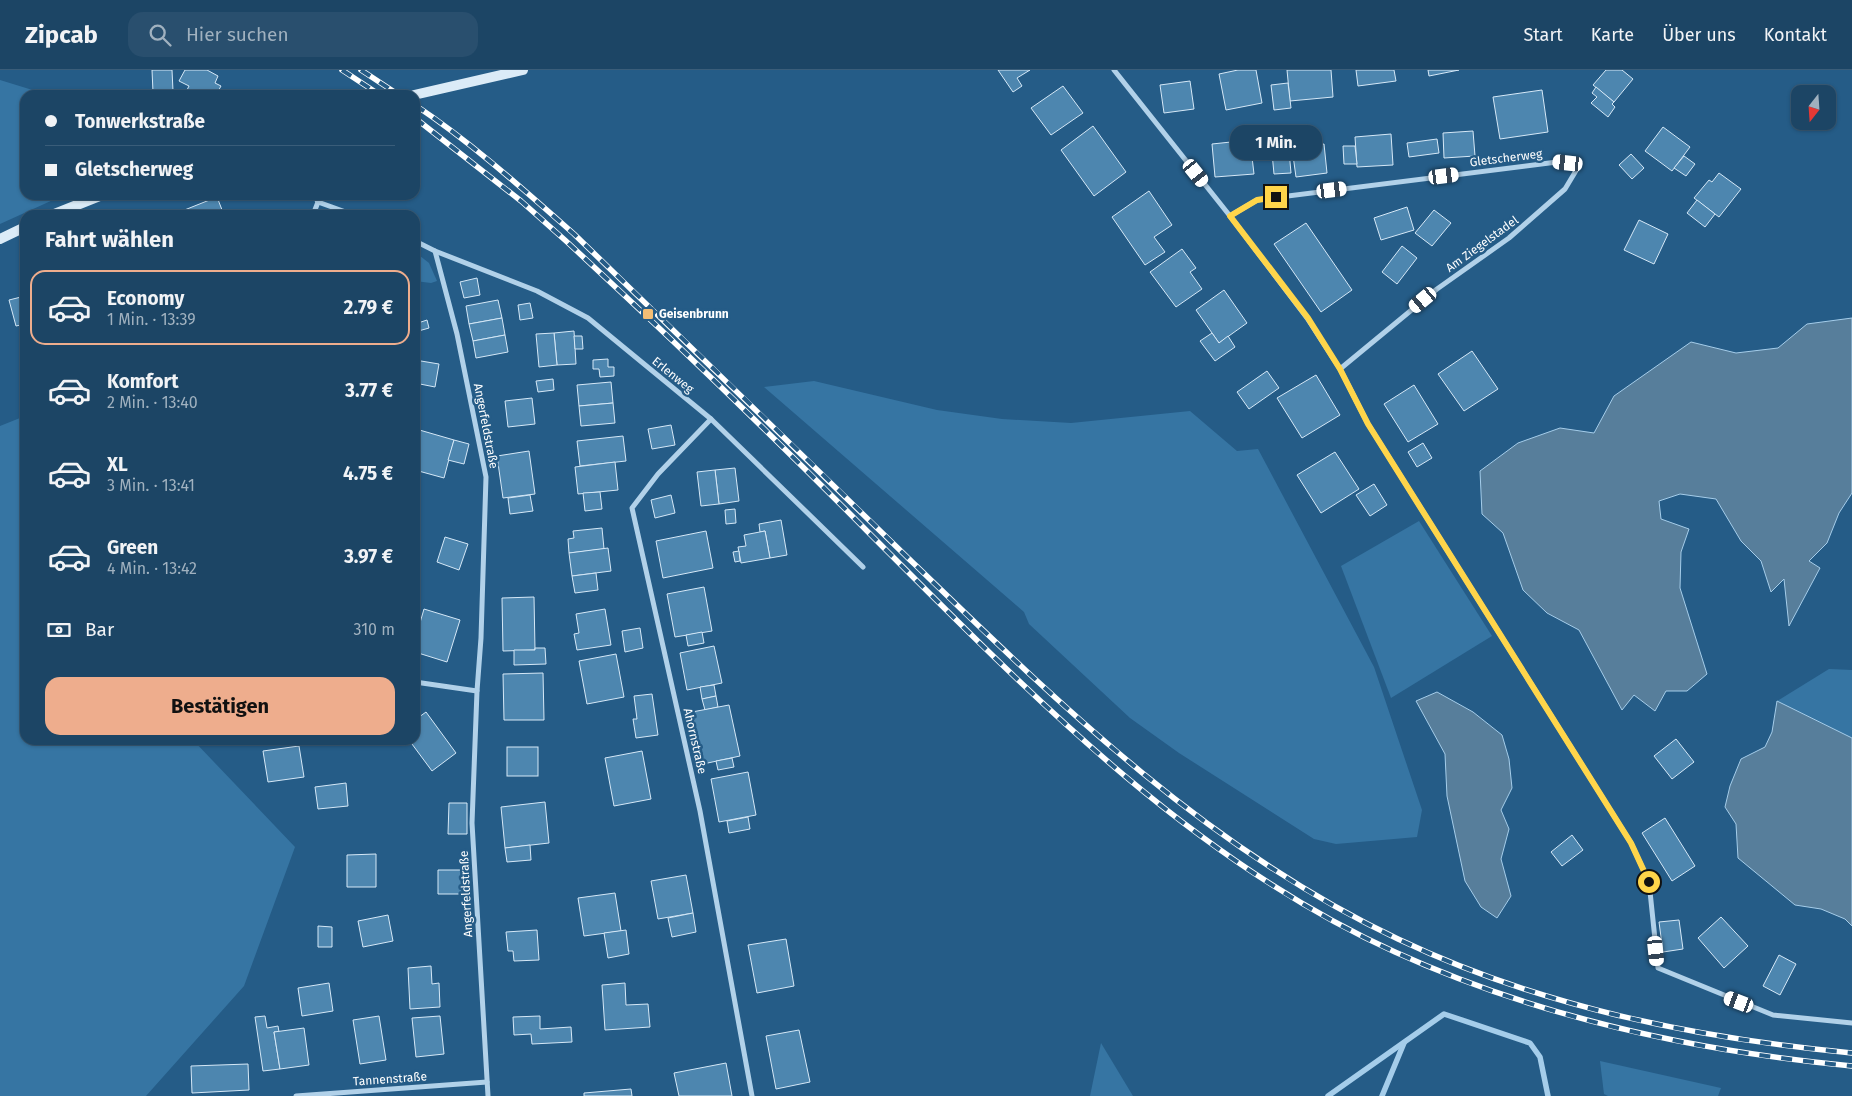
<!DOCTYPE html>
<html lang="de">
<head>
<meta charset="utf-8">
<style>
  :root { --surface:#1c4565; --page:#294f6e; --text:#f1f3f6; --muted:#a0b1bf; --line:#3a5d79; --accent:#eead8d }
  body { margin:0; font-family:"Fira Sans",sans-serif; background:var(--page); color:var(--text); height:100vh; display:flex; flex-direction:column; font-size:19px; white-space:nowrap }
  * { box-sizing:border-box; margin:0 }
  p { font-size:16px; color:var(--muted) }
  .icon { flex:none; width:28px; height:28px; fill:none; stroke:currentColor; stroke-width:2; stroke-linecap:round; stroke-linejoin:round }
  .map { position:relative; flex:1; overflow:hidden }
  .sheet { position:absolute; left:20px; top:140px; width:400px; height:535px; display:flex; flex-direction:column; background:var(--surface); border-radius:15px; box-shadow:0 1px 4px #0004,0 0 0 1px var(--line) }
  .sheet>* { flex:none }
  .hud { position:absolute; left:20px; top:20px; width:400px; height:110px; border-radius:15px; box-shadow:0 1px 4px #0004,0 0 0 1px var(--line); display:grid; align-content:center; height:110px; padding:0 25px; background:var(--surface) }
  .needle { width:32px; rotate:197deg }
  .fabs { position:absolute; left:1791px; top:15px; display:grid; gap:10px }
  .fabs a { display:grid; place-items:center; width:45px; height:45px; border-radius:10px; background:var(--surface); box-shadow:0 1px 4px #0004,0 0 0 1px var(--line); font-size:25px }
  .end { position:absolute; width:22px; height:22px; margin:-11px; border:6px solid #ffd54a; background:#111; box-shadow:0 0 0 2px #111 }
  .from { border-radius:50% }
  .bubble { position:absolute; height:35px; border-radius:15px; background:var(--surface); box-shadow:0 1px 4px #0004,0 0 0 1px var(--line); font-size:16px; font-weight:700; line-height:35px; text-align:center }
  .car { position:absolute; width:15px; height:30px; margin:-15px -8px; border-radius:6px; box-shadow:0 0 4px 1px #0007; background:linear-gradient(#fff 24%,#345 0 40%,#fff 0 76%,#345 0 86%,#fff 0) }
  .hud b { display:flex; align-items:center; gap:18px; height:48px; font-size:19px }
  .hud b+b { border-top:1px solid var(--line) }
  .hud i { width:12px; height:12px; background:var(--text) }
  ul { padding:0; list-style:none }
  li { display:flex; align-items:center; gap:15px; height:75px; margin:0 10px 8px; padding:0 15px; border:2px solid transparent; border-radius:15px }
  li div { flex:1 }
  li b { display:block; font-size:19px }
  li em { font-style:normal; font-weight:700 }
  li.current { border-color:var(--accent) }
  li>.icon { width:45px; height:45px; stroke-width:1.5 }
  h2 { padding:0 25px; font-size:22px; line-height:60px }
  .pay { display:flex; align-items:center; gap:12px; height:55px; padding:0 25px; font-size:19px }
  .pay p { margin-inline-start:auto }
  .button { display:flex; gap:10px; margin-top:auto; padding:10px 25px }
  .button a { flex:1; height:58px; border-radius:15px; background:var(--accent); color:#111; font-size:20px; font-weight:700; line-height:58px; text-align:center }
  header { display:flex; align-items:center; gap:30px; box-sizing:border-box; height:70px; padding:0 25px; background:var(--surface); border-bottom:1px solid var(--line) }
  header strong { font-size:24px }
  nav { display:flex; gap:28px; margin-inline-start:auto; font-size:18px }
  .search { width:350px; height:45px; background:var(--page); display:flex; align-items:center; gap:12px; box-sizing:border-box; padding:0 18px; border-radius:15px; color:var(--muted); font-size:19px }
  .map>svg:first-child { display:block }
</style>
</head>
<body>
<header>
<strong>Zipcab</strong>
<div class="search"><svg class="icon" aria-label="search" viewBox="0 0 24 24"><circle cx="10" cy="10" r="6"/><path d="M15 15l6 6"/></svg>Hier suchen</div>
<nav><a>Start</a><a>Karte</a><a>Über uns</a><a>Kontakt</a></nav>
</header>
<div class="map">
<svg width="1852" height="1026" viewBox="0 0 1852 1026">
  <rect width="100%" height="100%" fill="#255c87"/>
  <g fill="#3675a3">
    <polygon points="0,10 39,22 40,25 25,25 25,125 64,125 0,154"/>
    <polygon points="415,182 429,193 437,211 431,213 415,211"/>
    <polygon points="814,311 937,340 1002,349 1071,353 1190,341 1237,381 1258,379 1374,597 1422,740 1417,767 1336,774 1314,769 1179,683 1130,648 1029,554 1024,542 764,317"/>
    <polygon points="25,346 25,670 193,670 295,777 244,916 146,1026 0,1026 0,356"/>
    <polygon points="1419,451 1492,566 1391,628 1341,496"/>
    <polygon points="1829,599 1852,600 1852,668 1777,631"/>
    <polygon points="1101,973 1133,1026 1090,1026"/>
    <polygon points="1600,991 1721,1018 1718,1026 1608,1026 1604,1024"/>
  </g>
  <g fill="#577e9b" stroke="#a5cdea">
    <polygon points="1852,248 1852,423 1839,443 1827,473 1809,491 1820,498 1789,556 1784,509 1771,522 1761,491 1741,471 1716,429 1680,424 1659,431 1661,449 1689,459 1681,482 1680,518 1707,604 1687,621 1666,621 1655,641 1634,625 1622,640 1579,560 1547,543 1523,520 1503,463 1482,444 1480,401 1518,373 1560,358 1594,363 1614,326 1691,272 1736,283 1778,278 1807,254"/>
    <polygon points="1437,622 1473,642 1502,665 1509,689 1512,718 1501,740 1509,759 1501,789 1511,826 1497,848 1481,837 1465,811 1447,726 1445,684 1416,631"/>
    <polygon points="1777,631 1852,668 1852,856 1845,849 1821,839 1795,835 1738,788 1736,754 1725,737 1730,716 1741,689 1765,677 1772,662"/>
  </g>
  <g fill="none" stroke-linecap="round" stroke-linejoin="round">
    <g stroke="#a5cdea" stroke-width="5.5">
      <polyline points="1328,1026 1444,944 1530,973 1540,987 1548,1026"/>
      <polyline points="1382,1026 1404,973"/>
    </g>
  </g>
  <g fill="#4d86af" stroke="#d5e8f7">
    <polygon points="152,0 172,0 173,21 153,22"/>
    <polygon points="185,0 207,0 218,6 215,13 221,16 216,25 185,24 189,16 179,11"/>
    <polygon points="998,0 1030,0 1017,8 1022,16 1013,22"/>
    <polygon points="1238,0 1256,0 1262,33 1226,40 1219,4"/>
    <polygon points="1287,0 1331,0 1333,27 1290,31"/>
    <polygon points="1356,0 1394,0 1396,11 1358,16"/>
    <polygon points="1428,0 1459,0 1429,6"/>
    <polygon points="1606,0 1622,0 1633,9 1614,32 1593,15"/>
    <polygon points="1190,11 1194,39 1164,43 1160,15"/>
    <polygon points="1288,13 1291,38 1274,40 1271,15"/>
    <polygon points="1063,16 1083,43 1051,65 1031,38"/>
    <polygon points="1596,17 1614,32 1612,34 1615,37 1608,47 1591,33 1597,27 1592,23"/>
    <polygon points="1542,20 1548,62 1500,69 1493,27"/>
    <polygon points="1093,56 1126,102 1094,126 1061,80"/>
    <polygon points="1663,57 1690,77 1672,101 1645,81"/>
    <polygon points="1473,61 1475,86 1444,88 1443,63"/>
    <polygon points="1391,64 1393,95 1357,97 1355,67"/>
    <polygon points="1437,69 1439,83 1409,87 1407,73"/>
    <polygon points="1250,70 1254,104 1215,107 1212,74"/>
    <polygon points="1324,74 1327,103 1296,107 1292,78"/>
    <polygon points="1343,76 1355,76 1357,94 1344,94"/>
    <polygon points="1289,81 1291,103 1274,104 1272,83"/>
    <polygon points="1631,84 1644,98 1632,109 1619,95"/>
    <polygon points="1684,86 1695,94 1686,106 1674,98"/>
    <polygon points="1719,103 1741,119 1719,147 1694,128 1709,110 1712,112"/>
    <polygon points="1149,121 1172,155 1154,167 1165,182 1145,195 1112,147"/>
    <polygon points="217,127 224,145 178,145 177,143"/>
    <polygon points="1697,130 1715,144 1705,157 1687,143"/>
    <polygon points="1407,137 1414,160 1381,170 1374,148"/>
    <polygon points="1434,140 1451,153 1432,176 1415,163"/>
    <polygon points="1639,150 1668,164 1654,194 1624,180"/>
    <polygon points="1306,153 1352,220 1321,242 1274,174"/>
    <polygon points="1402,176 1417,188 1397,214 1382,202"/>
    <polygon points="1182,179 1196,198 1190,202 1202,219 1176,237 1150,202"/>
    <polygon points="477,208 480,225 464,228 460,212"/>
    <polygon points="1224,220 1247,253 1219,273 1196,240"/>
    <polygon points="25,226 25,254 16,256 9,230"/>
    <polygon points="498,230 502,248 469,254 466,236"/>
    <polygon points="530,233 533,248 520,250 518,235"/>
    <polygon points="502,248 505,265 473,271 469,254"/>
    <polygon points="427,250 429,258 415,262 415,254"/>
    <polygon points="574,261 576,294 557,295 554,263"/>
    <polygon points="554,263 557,295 539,297 536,264"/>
    <polygon points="1212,263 1219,273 1228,266 1235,277 1215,291 1200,271"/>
    <polygon points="505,265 508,282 476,288 473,271"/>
    <polygon points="574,266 582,266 583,279 575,279"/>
    <polygon points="1472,281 1498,319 1464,341 1438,304"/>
    <polygon points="608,289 608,297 614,297 614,306 600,307 599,299 593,299 593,290"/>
    <polygon points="415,290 439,294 435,317 415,313"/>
    <polygon points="1267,301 1279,318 1249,339 1237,322"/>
    <polygon points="1316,305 1340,345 1302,368 1277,328"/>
    <polygon points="553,309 554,320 538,322 536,311"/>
    <polygon points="611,312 613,333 579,336 577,315"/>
    <polygon points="1414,315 1438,354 1408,372 1384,334"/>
    <polygon points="532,328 535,354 508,357 505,331"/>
    <polygon points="613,333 615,353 581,356 579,336"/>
    <polygon points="671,355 675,375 652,379 648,359"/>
    <polygon points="416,359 454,370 444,408 415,400"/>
    <polygon points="623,366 626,391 580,396 577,371"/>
    <polygon points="454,370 469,374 464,394 448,390"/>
    <polygon points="1423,373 1432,388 1417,397 1408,382"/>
    <polygon points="529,381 535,424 503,428 497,386"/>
    <polygon points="1335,382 1359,419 1321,443 1297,405"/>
    <polygon points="615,392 618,420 578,424 575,397"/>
    <polygon points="735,398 739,431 719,434 715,400"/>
    <polygon points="715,400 719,434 701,436 697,402"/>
    <polygon points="1374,414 1387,435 1370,446 1356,425"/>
    <polygon points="600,422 602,439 585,441 583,423"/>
    <polygon points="530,425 533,441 510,444 508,428"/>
    <polygon points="671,425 675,443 655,448 651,430"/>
    <polygon points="735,439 736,453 726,454 725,440"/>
    <polygon points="781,450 787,485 770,488 765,461 760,462 759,454"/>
    <polygon points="602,458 604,479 569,483 568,469 574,468 573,461"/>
    <polygon points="706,461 713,498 663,508 656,471"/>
    <polygon points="765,461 770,488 741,493 738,477 746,476 744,465"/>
    <polygon points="445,467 468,474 459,500 437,492"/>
    <polygon points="608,478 611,501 572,506 569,483"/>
    <polygon points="739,481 740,491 735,492 733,482"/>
    <polygon points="596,503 598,520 575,523 572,506"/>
    <polygon points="704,517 712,561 675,567 667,524"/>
    <polygon points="534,527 535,580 503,581 502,528"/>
    <polygon points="424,539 460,550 447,592 415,582 415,570"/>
    <polygon points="605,539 611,575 577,580 574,564 579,563 576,544"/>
    <polygon points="640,558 643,578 625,582 622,561"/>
    <polygon points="702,562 704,573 688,576 686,565"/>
    <polygon points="714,576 722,613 687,620 680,583"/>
    <polygon points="535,578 545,578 546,594 514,595 514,580 535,580"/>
    <polygon points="616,584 624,627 587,634 579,591"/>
    <polygon points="543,603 544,650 504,650 503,604"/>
    <polygon points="714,615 716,626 702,629 700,617"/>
    <polygon points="652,624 658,665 636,668 633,649 637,649 634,626"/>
    <polygon points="716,626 718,637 705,640 702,629"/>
    <polygon points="729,635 740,686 703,694 692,642"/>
    <polygon points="426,642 456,683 432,701 409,670 415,670 415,650"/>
    <polygon points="1676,669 1694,692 1672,709 1654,686"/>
    <polygon points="299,676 304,707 268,712 263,681"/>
    <rect x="507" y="677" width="31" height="29"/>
    <polygon points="642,681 651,729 614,736 605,688"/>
    <polygon points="732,688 734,697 718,700 716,691"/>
    <polygon points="748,702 756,745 719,752 711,709"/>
    <polygon points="346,713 348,736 318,739 315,717"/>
    <polygon points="545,732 549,773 505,778 501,737"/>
    <polygon points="449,733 467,733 467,764 448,764"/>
    <polygon points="748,747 750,759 729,763 727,751"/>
    <polygon points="1665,748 1695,796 1672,811 1642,763"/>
    <polygon points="1572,765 1583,780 1562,796 1551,782"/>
    <polygon points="530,775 531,790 507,792 505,778"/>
    <polygon points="376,784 376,817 347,817 347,785"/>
    <polygon points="438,800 463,800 464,824 438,824"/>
    <polygon points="686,805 693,843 658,849 651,811"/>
    <polygon points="615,823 621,861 584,866 578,828"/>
    <polygon points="693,843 696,862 672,867 668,848"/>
    <polygon points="388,845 393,871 363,877 358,851"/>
    <polygon points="1721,847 1748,876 1724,898 1698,868"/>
    <polygon points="1679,850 1683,879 1663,882 1659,852"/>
    <polygon points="318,856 332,857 332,877 318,877"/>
    <polygon points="537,860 539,890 514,891 513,881 508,881 506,862"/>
    <polygon points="626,860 629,884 608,888 604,863"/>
    <polygon points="786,869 794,916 757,923 748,875"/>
    <polygon points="1779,885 1796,894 1780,925 1763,916"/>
    <polygon points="431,896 432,914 439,913 440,937 410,939 408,898"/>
    <polygon points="329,913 333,941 302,946 298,918"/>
    <polygon points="625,913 626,935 648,934 650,957 605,960 602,915"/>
    <polygon points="265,946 267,958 278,956 279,962 274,962 280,999 263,1001 255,947"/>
    <polygon points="379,946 386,990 360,994 353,950"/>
    <polygon points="440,946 444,984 416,987 412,948"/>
    <polygon points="540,946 540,959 571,957 572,972 532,974 531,964 514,965 513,947"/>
    <polygon points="304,958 309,995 280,999 274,962"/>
    <polygon points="799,960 810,1012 776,1019 766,966"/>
    <polygon points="726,993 732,1026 679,1026 674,1003"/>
    <polygon points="248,994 249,1020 192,1023 191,996"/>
    <polygon points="631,1019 632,1026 584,1026 584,1023"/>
  </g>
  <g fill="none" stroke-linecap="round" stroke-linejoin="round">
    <g stroke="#b1d1e9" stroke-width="5">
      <polyline points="1114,0 1230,146 1307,248 1340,299 1368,354 1631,773 1649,812 1658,898 1773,945 1852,953"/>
      <polyline points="314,125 318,132 354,145"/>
      <polyline points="313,145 318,132"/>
      <polyline points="1230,146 1257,130 1557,92 1580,94 1565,119 1509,168 1437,219 1340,299"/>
      <polyline points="415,171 435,181 457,264 486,407 481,568 477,621 472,753 488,1026"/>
      <polyline points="435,181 537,221 588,248 711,349 863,497"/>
      <polyline points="711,349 658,404 632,438 700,741 752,1026"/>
      <polyline points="415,612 477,621"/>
      <polyline points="296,1026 487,1012"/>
    </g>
    <g stroke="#dbebf7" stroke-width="10">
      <polyline points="414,25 523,0"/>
      <polyline points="52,145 102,125"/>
      <polyline points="0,169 25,157"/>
    </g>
    <g stroke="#fff" stroke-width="5.5">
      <g id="rail">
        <polyline points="342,0 380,25"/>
        <polyline points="361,0 399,25"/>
        <path d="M415 35C472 73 523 119 574 164 685 271 796 378 906 486 1057 632 1206 778 1398 869 1541 937 1696 968 1852 983"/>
        <path d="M415 48 521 131 566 171C670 267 773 366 873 467 1030 624 1190 789 1395 882 1540 948 1694 981 1852 996"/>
      </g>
    </g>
    <use href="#rail" stroke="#255c87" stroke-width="4" stroke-dasharray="11" stroke-linecap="butt"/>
  </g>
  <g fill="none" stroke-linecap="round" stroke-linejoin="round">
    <polyline stroke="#ffd54a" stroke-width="6" points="1276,127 1257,130 1230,146 1308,248 1340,299 1368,354 1631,773 1649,812"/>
  </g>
  <rect fill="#f3be75" stroke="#255c87" stroke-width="2" x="642" y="238" width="12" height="12" rx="2.5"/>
  <g text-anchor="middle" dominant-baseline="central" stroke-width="5" stroke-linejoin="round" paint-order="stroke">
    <g font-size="12" fill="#fff" stroke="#255c87">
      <text transform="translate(1506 88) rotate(-7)">Gletscherweg</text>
      <text transform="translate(1482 174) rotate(-36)">Am Ziegelstadel</text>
      <text transform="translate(673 305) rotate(39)">Erlenweg</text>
      <text transform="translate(486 356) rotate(79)">Angerfeldstraße</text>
      <text transform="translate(695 671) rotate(77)">Ahornstraße</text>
      <text transform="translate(466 824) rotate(-93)">Angerfeldstraße</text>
      <text transform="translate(390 1009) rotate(-4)">Tannenstraße</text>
    </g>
    <g font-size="12" font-weight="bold" fill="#fff" stroke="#255c87" text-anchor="start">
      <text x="659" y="244">Geisenbrunn</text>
    </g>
  </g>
</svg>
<div class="fabs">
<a><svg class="needle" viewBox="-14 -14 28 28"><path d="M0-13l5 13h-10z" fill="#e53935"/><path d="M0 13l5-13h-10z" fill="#a0b1bf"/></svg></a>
</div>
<i class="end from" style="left:1649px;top:812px"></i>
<i class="end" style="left:1276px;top:127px"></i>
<div class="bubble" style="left:1230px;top:55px;width:92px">1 Min.</div>
<i class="car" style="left:1568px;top:93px;rotate:276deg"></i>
<i class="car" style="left:1196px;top:103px;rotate:141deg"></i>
<i class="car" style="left:1444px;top:106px;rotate:83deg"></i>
<i class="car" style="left:1332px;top:120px;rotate:83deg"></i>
<i class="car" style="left:1423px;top:230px;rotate:230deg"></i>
<i class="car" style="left:1656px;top:881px;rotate:174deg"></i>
<i class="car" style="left:1739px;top:932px;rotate:291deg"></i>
<div class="hud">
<b><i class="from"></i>Tonwerkstraße</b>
<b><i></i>Gletscherweg</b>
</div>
<section class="sheet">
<h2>Fahrt wählen</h2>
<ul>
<li class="current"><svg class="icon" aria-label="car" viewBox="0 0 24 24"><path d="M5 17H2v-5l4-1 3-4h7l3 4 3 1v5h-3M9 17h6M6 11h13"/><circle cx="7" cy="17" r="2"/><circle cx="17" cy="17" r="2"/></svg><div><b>Economy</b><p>1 Min. · 13:39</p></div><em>2.79 €</em></li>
<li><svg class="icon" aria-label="car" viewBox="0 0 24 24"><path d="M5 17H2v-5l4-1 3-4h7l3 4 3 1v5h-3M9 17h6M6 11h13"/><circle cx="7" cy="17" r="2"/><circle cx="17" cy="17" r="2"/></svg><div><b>Komfort</b><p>2 Min. · 13:40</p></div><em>3.77 €</em></li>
<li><svg class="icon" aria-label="car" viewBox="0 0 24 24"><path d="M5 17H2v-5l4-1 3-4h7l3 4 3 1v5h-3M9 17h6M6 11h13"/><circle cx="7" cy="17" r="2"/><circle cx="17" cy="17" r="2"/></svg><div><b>XL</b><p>3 Min. · 13:41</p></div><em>4.75 €</em></li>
<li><svg class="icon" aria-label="car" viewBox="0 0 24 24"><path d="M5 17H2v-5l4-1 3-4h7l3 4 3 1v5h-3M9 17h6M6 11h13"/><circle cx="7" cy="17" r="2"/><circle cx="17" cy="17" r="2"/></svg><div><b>Green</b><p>4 Min. · 13:42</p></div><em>3.97 €</em></li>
</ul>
<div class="pay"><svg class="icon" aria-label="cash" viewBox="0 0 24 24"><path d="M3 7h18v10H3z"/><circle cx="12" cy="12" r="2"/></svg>Bar<p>310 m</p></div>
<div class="button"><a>Bestätigen</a></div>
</section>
</div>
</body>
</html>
